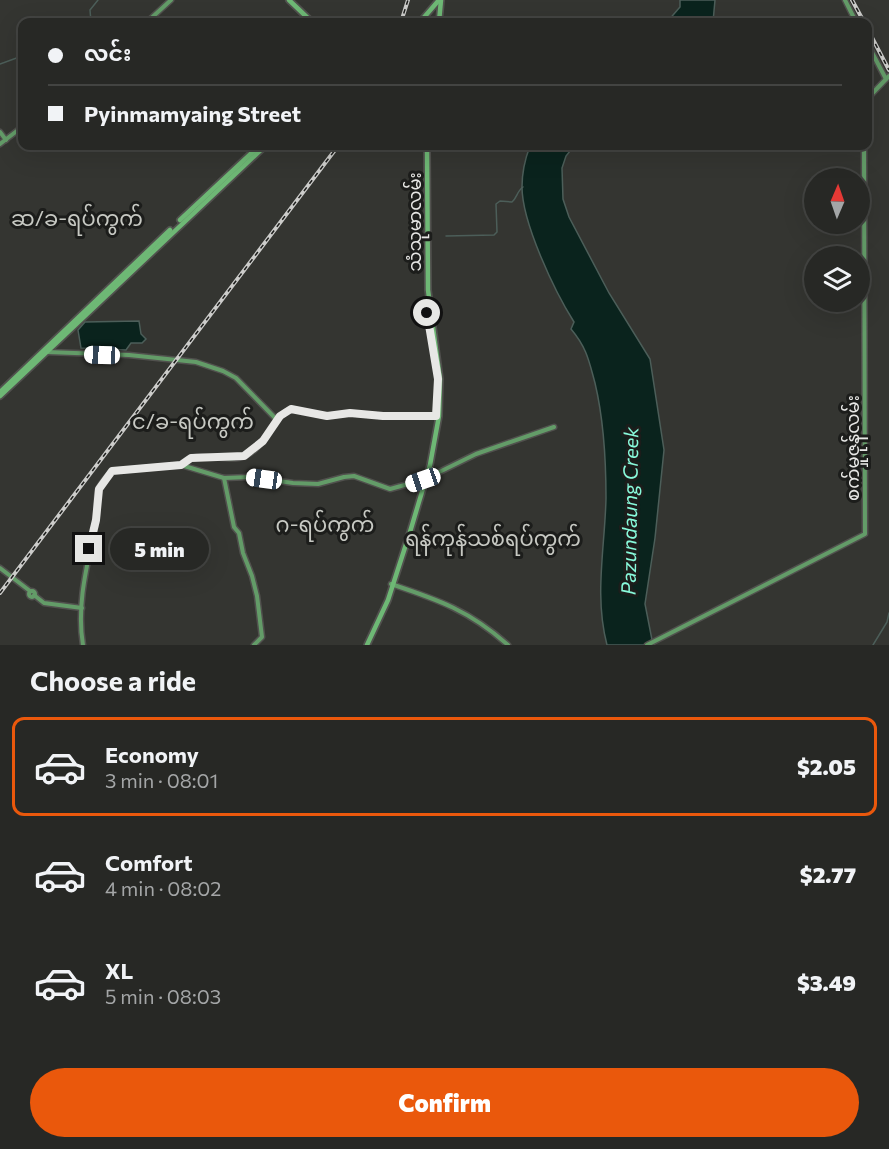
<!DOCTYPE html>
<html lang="en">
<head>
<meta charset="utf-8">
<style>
  :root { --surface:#272825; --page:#333432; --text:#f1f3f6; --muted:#a4a6a7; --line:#434442; --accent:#ea580c }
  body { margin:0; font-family:Commissioner,"Noto Sans Myanmar",sans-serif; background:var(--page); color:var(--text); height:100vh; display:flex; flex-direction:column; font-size:22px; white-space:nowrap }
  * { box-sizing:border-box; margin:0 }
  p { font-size:20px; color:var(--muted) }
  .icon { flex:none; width:33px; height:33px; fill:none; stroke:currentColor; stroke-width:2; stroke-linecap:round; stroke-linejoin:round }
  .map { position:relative; height:645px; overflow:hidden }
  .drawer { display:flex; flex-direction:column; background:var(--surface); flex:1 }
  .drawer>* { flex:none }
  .banner { position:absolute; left:18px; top:18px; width:854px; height:132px; border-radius:12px; box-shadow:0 6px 24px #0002,0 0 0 2px var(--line); display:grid; align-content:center; height:132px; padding:0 30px; background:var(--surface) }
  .needle { width:39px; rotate:2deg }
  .fabs { position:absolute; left:804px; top:168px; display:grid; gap:12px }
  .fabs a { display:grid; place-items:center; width:66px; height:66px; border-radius:50%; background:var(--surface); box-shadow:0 6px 24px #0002,0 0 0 2px var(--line); font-size:30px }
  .end { position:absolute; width:27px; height:27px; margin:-14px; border:8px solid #e7e7e5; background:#111; box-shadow:0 0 0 3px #111 }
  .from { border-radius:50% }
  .bubble { position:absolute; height:42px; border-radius:21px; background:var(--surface); box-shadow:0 6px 24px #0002,0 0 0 2px var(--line); font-size:20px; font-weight:800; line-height:42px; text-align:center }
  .car { position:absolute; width:18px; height:36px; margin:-18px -9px; border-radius:8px; box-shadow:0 0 4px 2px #0007; background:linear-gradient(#fff 24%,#345 0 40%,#fff 0 76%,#345 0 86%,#fff 0) }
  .banner b { display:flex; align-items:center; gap:21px; height:57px; font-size:22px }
  .banner b+b { border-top:2px solid var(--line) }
  .banner i { width:15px; height:15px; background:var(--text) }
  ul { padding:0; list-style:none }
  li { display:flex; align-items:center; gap:18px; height:99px; margin:0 12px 9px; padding:0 18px; border:3px solid transparent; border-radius:12px }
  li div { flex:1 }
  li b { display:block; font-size:22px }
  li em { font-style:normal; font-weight:800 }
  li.current { border-color:var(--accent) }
  li>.icon { width:54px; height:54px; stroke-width:1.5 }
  h2 { padding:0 30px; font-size:27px; line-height:72px }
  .action { display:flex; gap:12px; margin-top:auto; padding:12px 30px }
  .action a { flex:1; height:69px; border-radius:36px; background:var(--accent); color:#fff; font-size:24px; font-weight:800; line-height:69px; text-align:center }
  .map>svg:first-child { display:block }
</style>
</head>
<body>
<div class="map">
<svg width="889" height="645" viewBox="0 0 889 645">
  <rect width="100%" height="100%" fill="#343531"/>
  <g fill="#0a231d" stroke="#4c5e59" stroke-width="1.5">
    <polygon points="680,0 715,0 713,22 667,22 680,7"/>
    <path d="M530 146H574L566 156 562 168 563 199 569 217 609 293 650 359 664 450 655 538 645 604 653 645H607C594 596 605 547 606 498 606 460 604 421 595 383 589 361 587 348 571 329L574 322C555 292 522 223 522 187 522 173 525 159 530 146Z"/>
    <polygon points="139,321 141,334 146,339 142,343 131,343 126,350 81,348 78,330 85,322"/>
  </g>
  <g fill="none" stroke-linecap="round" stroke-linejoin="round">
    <g stroke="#4c5e59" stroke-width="1.5">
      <polyline points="91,22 90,10 98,0"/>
      <polyline points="0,64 22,56"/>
      <path d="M446 236 494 235 497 232 496 204 500 201 512 202C517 198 517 191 523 187"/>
      <polyline points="873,645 887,622 889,613"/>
    </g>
    <g stroke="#51514e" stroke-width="7">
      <g id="secondary">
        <polyline points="845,0 856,22"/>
        <polyline points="147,22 171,0"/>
        <polyline points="867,43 886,79"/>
        <polyline points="867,99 889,76"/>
        <polyline points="0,132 6,140"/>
        <polyline points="0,144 22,127"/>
        <polyline points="47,352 129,355 196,362 223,371 236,378 277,420"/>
        <path d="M181 465C195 447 226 464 245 456 267 446 270 418 291 409L327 416 350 413 383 416H439"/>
        <polyline points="224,478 234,527 239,533 243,553 252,576 257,596 262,637 254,645"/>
        <polyline points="0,568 30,591"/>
        <path d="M391 584C439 600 470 611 508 645"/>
        <circle cx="32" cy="594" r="3"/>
        <polyline points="34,595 44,603 82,608"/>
        <path d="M83 645C76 604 88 562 96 522 98 511 96 499 98 490 100 483 107 477 112 471L181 465 224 478 250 477 293 483 318 484 344 477 354 476 390 489 423 480 476 454 554 427"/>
        <polyline points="647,645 865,534 864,146"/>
      </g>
    </g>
    <g stroke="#51514e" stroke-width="8">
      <g id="primary">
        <polyline points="289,0 312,22"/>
        <polyline points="420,22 439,0"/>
        <polyline points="439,22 441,0"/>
        <polyline points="180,220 259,146"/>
        <polyline points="0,392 170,230"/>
        <polyline points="0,396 265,146"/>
        <polyline points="367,645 388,600 410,532 430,465 439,416 440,379 428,290 427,146"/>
      </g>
    </g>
    <use href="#secondary" stroke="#639c68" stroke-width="4"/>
    <use href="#primary" stroke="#6eb875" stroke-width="4.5"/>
    <g stroke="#ccccca" stroke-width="4">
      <g id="rail">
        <polyline points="852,0 864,22"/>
        <polyline points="401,22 408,0"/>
        <polyline points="867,28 889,70"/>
        <polyline points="0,593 338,146"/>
      </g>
    </g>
    <use href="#rail" stroke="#1c1d1b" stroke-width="1.5" stroke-dasharray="4.5" stroke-linecap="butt"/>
  </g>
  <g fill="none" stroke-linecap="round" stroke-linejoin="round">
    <polyline stroke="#e7e7e5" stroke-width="8" points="89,549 96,520 99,489 112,471 181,465 191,458 244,456 263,441 280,416 291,409 327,416 350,413 383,416 436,416 438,379 427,313"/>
  </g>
  <g text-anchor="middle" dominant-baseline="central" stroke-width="6" stroke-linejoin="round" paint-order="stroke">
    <g font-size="18" fill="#e7e7e5" stroke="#1c1d1b">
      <text transform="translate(414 222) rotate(-90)">သံသုမာလမ်း</text>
      <text transform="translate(852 448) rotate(-90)">စက်မှုဇုန်လမ်း</text>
    </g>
    <g font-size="20" font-style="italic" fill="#88fadb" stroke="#1c1d1b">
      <text transform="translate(629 511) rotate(-89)">Pazundaung Creek</text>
    </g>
    <g font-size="21" fill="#c7c9c3" stroke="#1c1d1b">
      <text x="77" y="217">ဆ/ခ-ရပ်ကွက်</text>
      <text x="193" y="420">င/ခ-ရပ်ကွက်</text>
      <text x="325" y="523">ဂ-ရပ်ကွက်</text>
      <text x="493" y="537">ရန်ကုန်သစ်ရပ်ကွက်</text>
    </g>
  </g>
</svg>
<div class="fabs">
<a><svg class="needle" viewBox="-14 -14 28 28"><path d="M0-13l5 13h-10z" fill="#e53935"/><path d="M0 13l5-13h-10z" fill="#a4a6a7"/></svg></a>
<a><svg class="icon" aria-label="layers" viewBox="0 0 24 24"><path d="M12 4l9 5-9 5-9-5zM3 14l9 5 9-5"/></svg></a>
</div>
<i class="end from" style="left:427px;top:313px"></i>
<i class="end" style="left:89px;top:549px"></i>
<div class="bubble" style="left:110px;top:528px;width:99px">5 min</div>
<i class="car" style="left:102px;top:355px;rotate:272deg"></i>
<i class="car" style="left:264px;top:479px;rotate:278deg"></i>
<i class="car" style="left:423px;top:480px;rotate:251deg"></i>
<div class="banner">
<b><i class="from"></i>လင်း</b>
<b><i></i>Pyinmamyaing Street</b>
</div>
</div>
<section class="drawer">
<h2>Choose a ride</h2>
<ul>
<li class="current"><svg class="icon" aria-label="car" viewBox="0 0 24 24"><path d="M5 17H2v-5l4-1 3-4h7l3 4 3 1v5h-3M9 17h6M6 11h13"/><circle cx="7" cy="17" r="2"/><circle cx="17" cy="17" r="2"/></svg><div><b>Economy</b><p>3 min · 08:01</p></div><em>$2.05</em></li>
<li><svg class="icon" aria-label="car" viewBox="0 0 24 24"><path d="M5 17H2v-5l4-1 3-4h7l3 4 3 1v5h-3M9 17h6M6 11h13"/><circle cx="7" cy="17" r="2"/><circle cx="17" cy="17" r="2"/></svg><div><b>Comfort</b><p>4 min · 08:02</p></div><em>$2.77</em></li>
<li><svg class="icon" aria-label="car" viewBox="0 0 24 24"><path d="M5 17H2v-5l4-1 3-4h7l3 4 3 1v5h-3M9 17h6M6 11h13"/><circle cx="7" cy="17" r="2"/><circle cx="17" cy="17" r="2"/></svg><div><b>XL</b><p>5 min · 08:03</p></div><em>$3.49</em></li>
</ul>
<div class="action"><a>Confirm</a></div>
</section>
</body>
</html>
